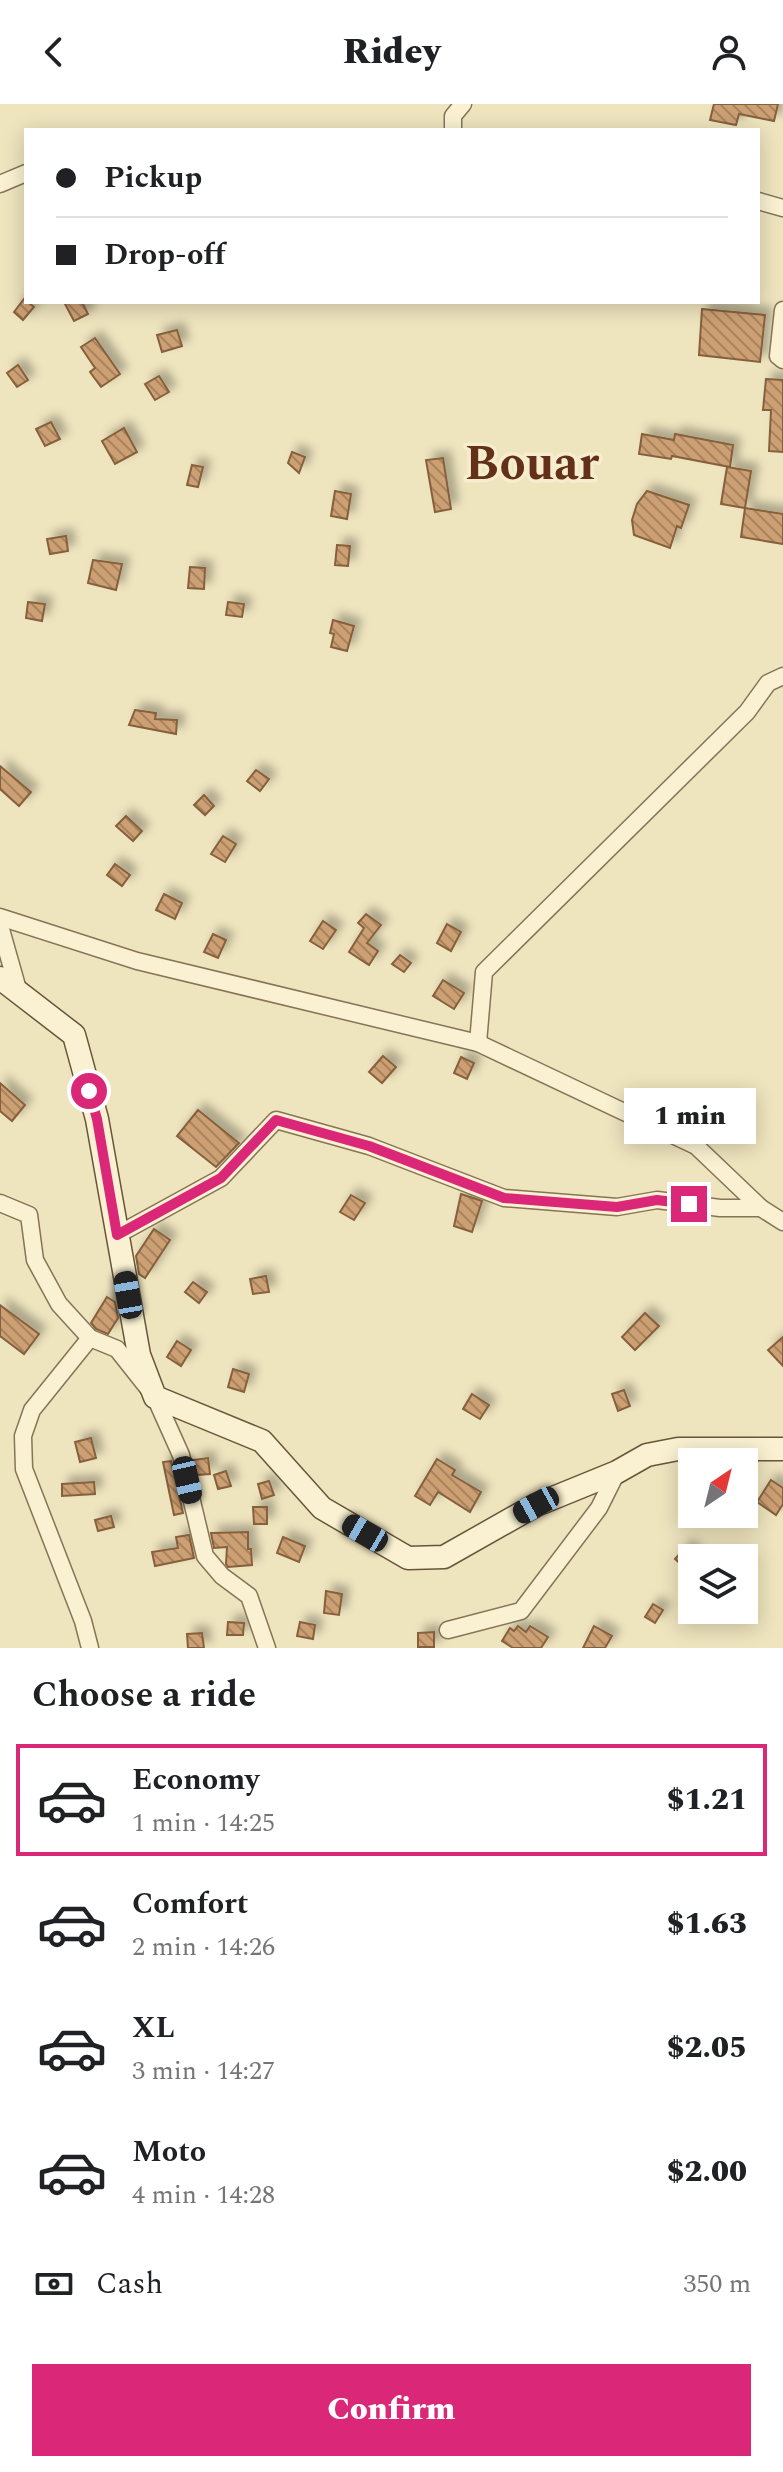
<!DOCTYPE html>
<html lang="en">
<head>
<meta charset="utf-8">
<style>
  :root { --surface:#fff; --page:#f2f2f2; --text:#202124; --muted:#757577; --line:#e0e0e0; --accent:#db2777 }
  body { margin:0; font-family:Spectral,serif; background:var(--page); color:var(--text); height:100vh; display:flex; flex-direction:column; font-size:30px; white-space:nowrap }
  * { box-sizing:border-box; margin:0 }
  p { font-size:26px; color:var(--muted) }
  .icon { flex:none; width:44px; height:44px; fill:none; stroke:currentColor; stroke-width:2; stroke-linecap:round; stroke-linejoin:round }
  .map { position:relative; height:1544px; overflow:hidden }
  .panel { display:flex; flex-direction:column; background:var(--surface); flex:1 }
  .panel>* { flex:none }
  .banner { position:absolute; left:24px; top:24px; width:736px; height:176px; border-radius:0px; box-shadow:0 4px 20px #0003; display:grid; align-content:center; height:176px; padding:0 32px; background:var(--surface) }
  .needle { width:52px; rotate:35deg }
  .tools { position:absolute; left:678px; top:1344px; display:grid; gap:16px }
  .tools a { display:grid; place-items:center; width:80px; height:80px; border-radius:0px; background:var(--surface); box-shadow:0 4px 20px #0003; font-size:40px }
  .end { position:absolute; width:36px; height:36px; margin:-18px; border:10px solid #db2777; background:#fff; box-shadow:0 0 0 4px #fff }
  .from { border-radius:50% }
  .bubble { position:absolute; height:56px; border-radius:0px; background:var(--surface); box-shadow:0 4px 20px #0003; font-size:26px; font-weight:800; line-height:56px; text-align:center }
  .car { position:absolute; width:24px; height:48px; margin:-24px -12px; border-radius:10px; box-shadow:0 0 6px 2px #0007; background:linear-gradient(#222 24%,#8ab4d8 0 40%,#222 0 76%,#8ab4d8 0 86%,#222 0) }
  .banner b { display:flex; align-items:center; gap:28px; height:76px; font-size:30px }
  .banner b+b { border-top:2px solid var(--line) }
  .banner i { width:20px; height:20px; background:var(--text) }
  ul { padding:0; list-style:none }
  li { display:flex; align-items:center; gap:24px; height:112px; margin:0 16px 12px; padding:0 16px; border:4px solid transparent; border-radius:0px }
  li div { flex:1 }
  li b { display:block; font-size:30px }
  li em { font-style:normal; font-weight:800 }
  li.current { border-color:var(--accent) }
  li>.icon { width:72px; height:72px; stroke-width:1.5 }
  h2 { padding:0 32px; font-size:36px; line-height:96px }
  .pay { display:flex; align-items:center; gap:20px; height:88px; padding:0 32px; font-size:30px }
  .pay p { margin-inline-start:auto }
  .primary-button { display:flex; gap:16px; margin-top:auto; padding:16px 32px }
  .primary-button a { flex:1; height:92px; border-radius:0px; background:var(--accent); color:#fff; font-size:32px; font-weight:800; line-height:92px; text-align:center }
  header { display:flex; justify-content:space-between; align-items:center; height:104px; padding:0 32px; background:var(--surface); font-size:36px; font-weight:800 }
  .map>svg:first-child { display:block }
</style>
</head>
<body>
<header><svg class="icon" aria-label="back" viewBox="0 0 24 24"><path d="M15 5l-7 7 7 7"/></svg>Ridey<svg class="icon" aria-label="person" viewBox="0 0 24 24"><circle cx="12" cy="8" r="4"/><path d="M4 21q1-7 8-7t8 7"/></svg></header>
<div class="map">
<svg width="783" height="1544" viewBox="0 0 783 1544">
  <defs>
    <pattern id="building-back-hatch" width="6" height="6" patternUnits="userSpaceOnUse" patternTransform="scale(2)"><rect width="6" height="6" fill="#cda073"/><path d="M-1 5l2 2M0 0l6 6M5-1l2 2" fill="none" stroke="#a7835e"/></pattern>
    <filter id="shadow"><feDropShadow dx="7" dy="-7" stdDeviation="4" flood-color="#0004"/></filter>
  </defs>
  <rect width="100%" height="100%" fill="#eee4be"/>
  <g fill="url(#building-back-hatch)" stroke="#86603c" stroke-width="2" filter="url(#shadow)">
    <polygon points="714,0 778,0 774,17 739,10 736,21 710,16"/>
    <polygon points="24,195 34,203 23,216 14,208"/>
    <polygon points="64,198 82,198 88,210 74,217"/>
    <polygon points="702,205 765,211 760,258 699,251"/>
    <polygon points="177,226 182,242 162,248 157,231"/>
    <polygon points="95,234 120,270 101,283 90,268 95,264 81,243"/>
    <polygon points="18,261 28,276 17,283 7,269"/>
    <polygon points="159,272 169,288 155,296 145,280"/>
    <polygon points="766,275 783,276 783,348 769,347 771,306 763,306"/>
    <polygon points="51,318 60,335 45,342 36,325"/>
    <polygon points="124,324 137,348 115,360 102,337"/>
    <polygon points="642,330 674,336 675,330 733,341 730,363 672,352 671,355 639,350"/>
    <polygon points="292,348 305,353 299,369 288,359"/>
    <polygon points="443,354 451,405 435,408 426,356"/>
    <polygon points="192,361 203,363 198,383 187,381"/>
    <polygon points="727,363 751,367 745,404 721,400"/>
    <polygon points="335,387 351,390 347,415 331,412"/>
    <polygon points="647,387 689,401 681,424 677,422 670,444 634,431 632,416 637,400"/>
    <polygon points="745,404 783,410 783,440 741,433"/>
    <polygon points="66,432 68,447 50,450 47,435"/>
    <polygon points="337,441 350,442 348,462 335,461"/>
    <polygon points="93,456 122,460 116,486 88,479"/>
    <polygon points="190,463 205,464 204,485 188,484"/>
    <polygon points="28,498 45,500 42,517 26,514"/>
    <polygon points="228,498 244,500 242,513 226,511"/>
    <polygon points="333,516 354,522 347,547 331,543 334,530 330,529"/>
    <polygon points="135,606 156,609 155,615 177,616 176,630 129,621"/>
    <polygon points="0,662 31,688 19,702 0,685"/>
    <polygon points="256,666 269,675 260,687 247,677"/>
    <polygon points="204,691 214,702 205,711 194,701"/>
    <polygon points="126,712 142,727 133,737 116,722"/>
    <polygon points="223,732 236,740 225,758 211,750"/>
    <polygon points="115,760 130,771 122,782 107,771"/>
    <polygon points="164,790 182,799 175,815 156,806"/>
    <polygon points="366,810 381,821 367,839 378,847 369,861 349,848 364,824 358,819"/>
    <polygon points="323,817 336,826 323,845 310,837"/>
    <polygon points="447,820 461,828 451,847 437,839"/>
    <polygon points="213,830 226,836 218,854 204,848"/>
    <polygon points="400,851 411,859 404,868 392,860"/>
    <polygon points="443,876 464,889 454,905 433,892"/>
    <polygon points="383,952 396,963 382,979 369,968"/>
    <polygon points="461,953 474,959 467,975 454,969"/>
    <polygon points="0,979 25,1001 12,1017 0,1007"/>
    <polygon points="198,1006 239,1039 216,1063 177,1032"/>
    <polygon points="461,1090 482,1097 472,1128 454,1122"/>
    <polygon points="351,1091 365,1099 354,1116 340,1108"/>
    <polygon points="154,1125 170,1136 145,1174 139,1170 136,1152"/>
    <polygon points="266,1172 269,1188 253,1190 250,1175"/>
    <polygon points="193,1178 207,1188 199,1199 185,1188"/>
    <polygon points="107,1193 115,1198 118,1214 108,1230 96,1225 91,1219"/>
    <polygon points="0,1201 39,1230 24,1250 0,1232"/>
    <polygon points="645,1209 659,1222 635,1246 622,1233"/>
    <polygon points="783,1233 783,1262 768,1246"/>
    <polygon points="177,1237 191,1246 181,1262 167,1253"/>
    <polygon points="233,1265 249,1270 244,1288 228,1283"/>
    <polygon points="624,1286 630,1302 618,1307 612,1290"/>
    <polygon points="472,1290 489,1301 480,1315 463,1305"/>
    <polygon points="91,1334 96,1354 80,1358 75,1338"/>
    <polygon points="208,1354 210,1370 197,1371 193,1356"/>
    <polygon points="437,1355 455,1366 452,1371 481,1388 470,1408 438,1388 430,1401 415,1392"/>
    <polygon points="171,1357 183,1409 174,1411 163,1358"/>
    <polygon points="226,1367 231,1382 218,1385 214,1371"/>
    <polygon points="771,1376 783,1384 783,1400 776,1411 757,1398"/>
    <polygon points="269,1377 274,1391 262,1395 258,1380"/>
    <polygon points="94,1378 95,1390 62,1392 62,1380"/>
    <polygon points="253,1403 267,1403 267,1420 254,1420"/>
    <polygon points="111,1412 114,1423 98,1427 95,1416"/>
    <polygon points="248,1428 248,1445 251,1445 252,1461 228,1463 226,1460 227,1443 214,1444 211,1429"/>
    <polygon points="189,1431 194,1454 155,1462 152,1448 178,1444 176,1433"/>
    <polygon points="283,1433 305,1442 299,1458 277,1449"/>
    <polygon points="686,1443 695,1451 684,1463 675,1455"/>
    <polygon points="326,1487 342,1490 339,1511 324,1509"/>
    <polygon points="653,1500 663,1506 655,1519 645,1513"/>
    <polygon points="228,1518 244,1519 243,1531 227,1531"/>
    <polygon points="300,1518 315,1521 313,1535 297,1532"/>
    <polygon points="518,1522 526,1528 530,1522 548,1533 541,1544 513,1544 502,1537 510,1524 514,1527"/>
    <polygon points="594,1522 612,1532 605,1544 583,1544"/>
    <polygon points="434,1528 434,1543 418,1543 418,1529"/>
    <polygon points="202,1529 204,1544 188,1544 187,1530"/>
  </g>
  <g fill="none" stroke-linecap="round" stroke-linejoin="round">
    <g stroke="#867457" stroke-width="19">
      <g id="street">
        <polyline points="453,26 453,12 463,0"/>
        <polyline points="0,80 26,69"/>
        <polyline points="758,97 783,104"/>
        <polyline points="783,206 778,252 783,256"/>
        <polyline points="0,813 137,857 478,939 696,1042 761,1104 783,1118"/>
        <polyline points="0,822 19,889"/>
        <polyline points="478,939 484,868 747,608 768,579 783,572"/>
        <polyline points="0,1099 29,1111 35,1156 59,1200 90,1234"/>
        <polyline points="117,1131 221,1074 276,1016 369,1042 504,1094 617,1103 657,1096 720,1104 761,1104"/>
        <polyline points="448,1526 521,1507 599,1404 617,1368"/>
        <polyline points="90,1544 83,1517 24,1365 23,1332 32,1306 90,1234 117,1245 155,1293 181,1351 205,1452 222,1472 249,1492 267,1544"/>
      </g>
    </g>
    <g stroke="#68553a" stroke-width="25">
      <polyline id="secondary" points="0,874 74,931 97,1015 139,1251 155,1293 262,1337 322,1404 408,1454 444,1453 536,1401 617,1368 647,1351 678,1345 783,1345"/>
    </g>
    <use href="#street" stroke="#f9f1d1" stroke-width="16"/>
    <use href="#secondary" stroke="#f9f1d1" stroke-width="22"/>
  </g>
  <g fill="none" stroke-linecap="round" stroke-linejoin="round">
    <polyline stroke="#db2777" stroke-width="10" points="89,987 97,1015 117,1131 221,1074 276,1016 369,1042 504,1094 617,1103 657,1096 689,1100"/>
  </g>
  <g text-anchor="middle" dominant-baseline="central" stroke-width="7" stroke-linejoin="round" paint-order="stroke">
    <g font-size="48" font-weight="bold" fill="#63301a" stroke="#f6edce">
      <text x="532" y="360">Bouar</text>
    </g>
  </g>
</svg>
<div class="tools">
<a><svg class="needle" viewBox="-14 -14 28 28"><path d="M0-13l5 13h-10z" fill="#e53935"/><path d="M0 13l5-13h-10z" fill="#757577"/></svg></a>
<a><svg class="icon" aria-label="layers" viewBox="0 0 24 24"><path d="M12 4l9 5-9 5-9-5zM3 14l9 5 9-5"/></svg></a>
</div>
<i class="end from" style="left:89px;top:987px"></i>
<i class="end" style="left:689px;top:1100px"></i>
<div class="bubble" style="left:624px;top:984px;width:132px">1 min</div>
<i class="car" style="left:128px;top:1191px;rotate:350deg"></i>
<i class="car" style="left:187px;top:1376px;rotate:167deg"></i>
<i class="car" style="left:536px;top:1401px;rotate:241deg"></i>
<i class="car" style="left:365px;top:1429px;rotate:300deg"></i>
<div class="banner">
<b><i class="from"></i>Pickup</b>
<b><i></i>Drop-off</b>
</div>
</div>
<section class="panel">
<h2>Choose a ride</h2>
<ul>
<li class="current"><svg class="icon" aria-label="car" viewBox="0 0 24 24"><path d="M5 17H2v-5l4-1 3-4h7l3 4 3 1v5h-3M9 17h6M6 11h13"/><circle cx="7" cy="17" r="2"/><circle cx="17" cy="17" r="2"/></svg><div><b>Economy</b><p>1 min · 14:25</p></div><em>$1.21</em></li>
<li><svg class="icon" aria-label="car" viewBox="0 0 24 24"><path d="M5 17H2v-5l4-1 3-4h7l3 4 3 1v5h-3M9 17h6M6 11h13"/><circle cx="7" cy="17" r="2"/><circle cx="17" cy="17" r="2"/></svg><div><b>Comfort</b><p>2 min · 14:26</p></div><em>$1.63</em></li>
<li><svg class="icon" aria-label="car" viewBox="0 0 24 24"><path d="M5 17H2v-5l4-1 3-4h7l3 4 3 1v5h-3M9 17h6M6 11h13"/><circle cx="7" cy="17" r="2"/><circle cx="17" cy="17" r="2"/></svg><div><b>XL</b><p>3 min · 14:27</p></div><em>$2.05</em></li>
<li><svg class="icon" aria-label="car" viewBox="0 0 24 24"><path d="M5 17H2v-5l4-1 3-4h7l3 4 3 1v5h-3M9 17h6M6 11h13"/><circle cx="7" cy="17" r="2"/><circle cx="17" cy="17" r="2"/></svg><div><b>Moto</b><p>4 min · 14:28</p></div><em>$2.00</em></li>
</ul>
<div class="pay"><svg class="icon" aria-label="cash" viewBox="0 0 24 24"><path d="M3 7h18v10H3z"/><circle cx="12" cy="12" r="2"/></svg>Cash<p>350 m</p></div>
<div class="primary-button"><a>Confirm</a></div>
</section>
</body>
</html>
